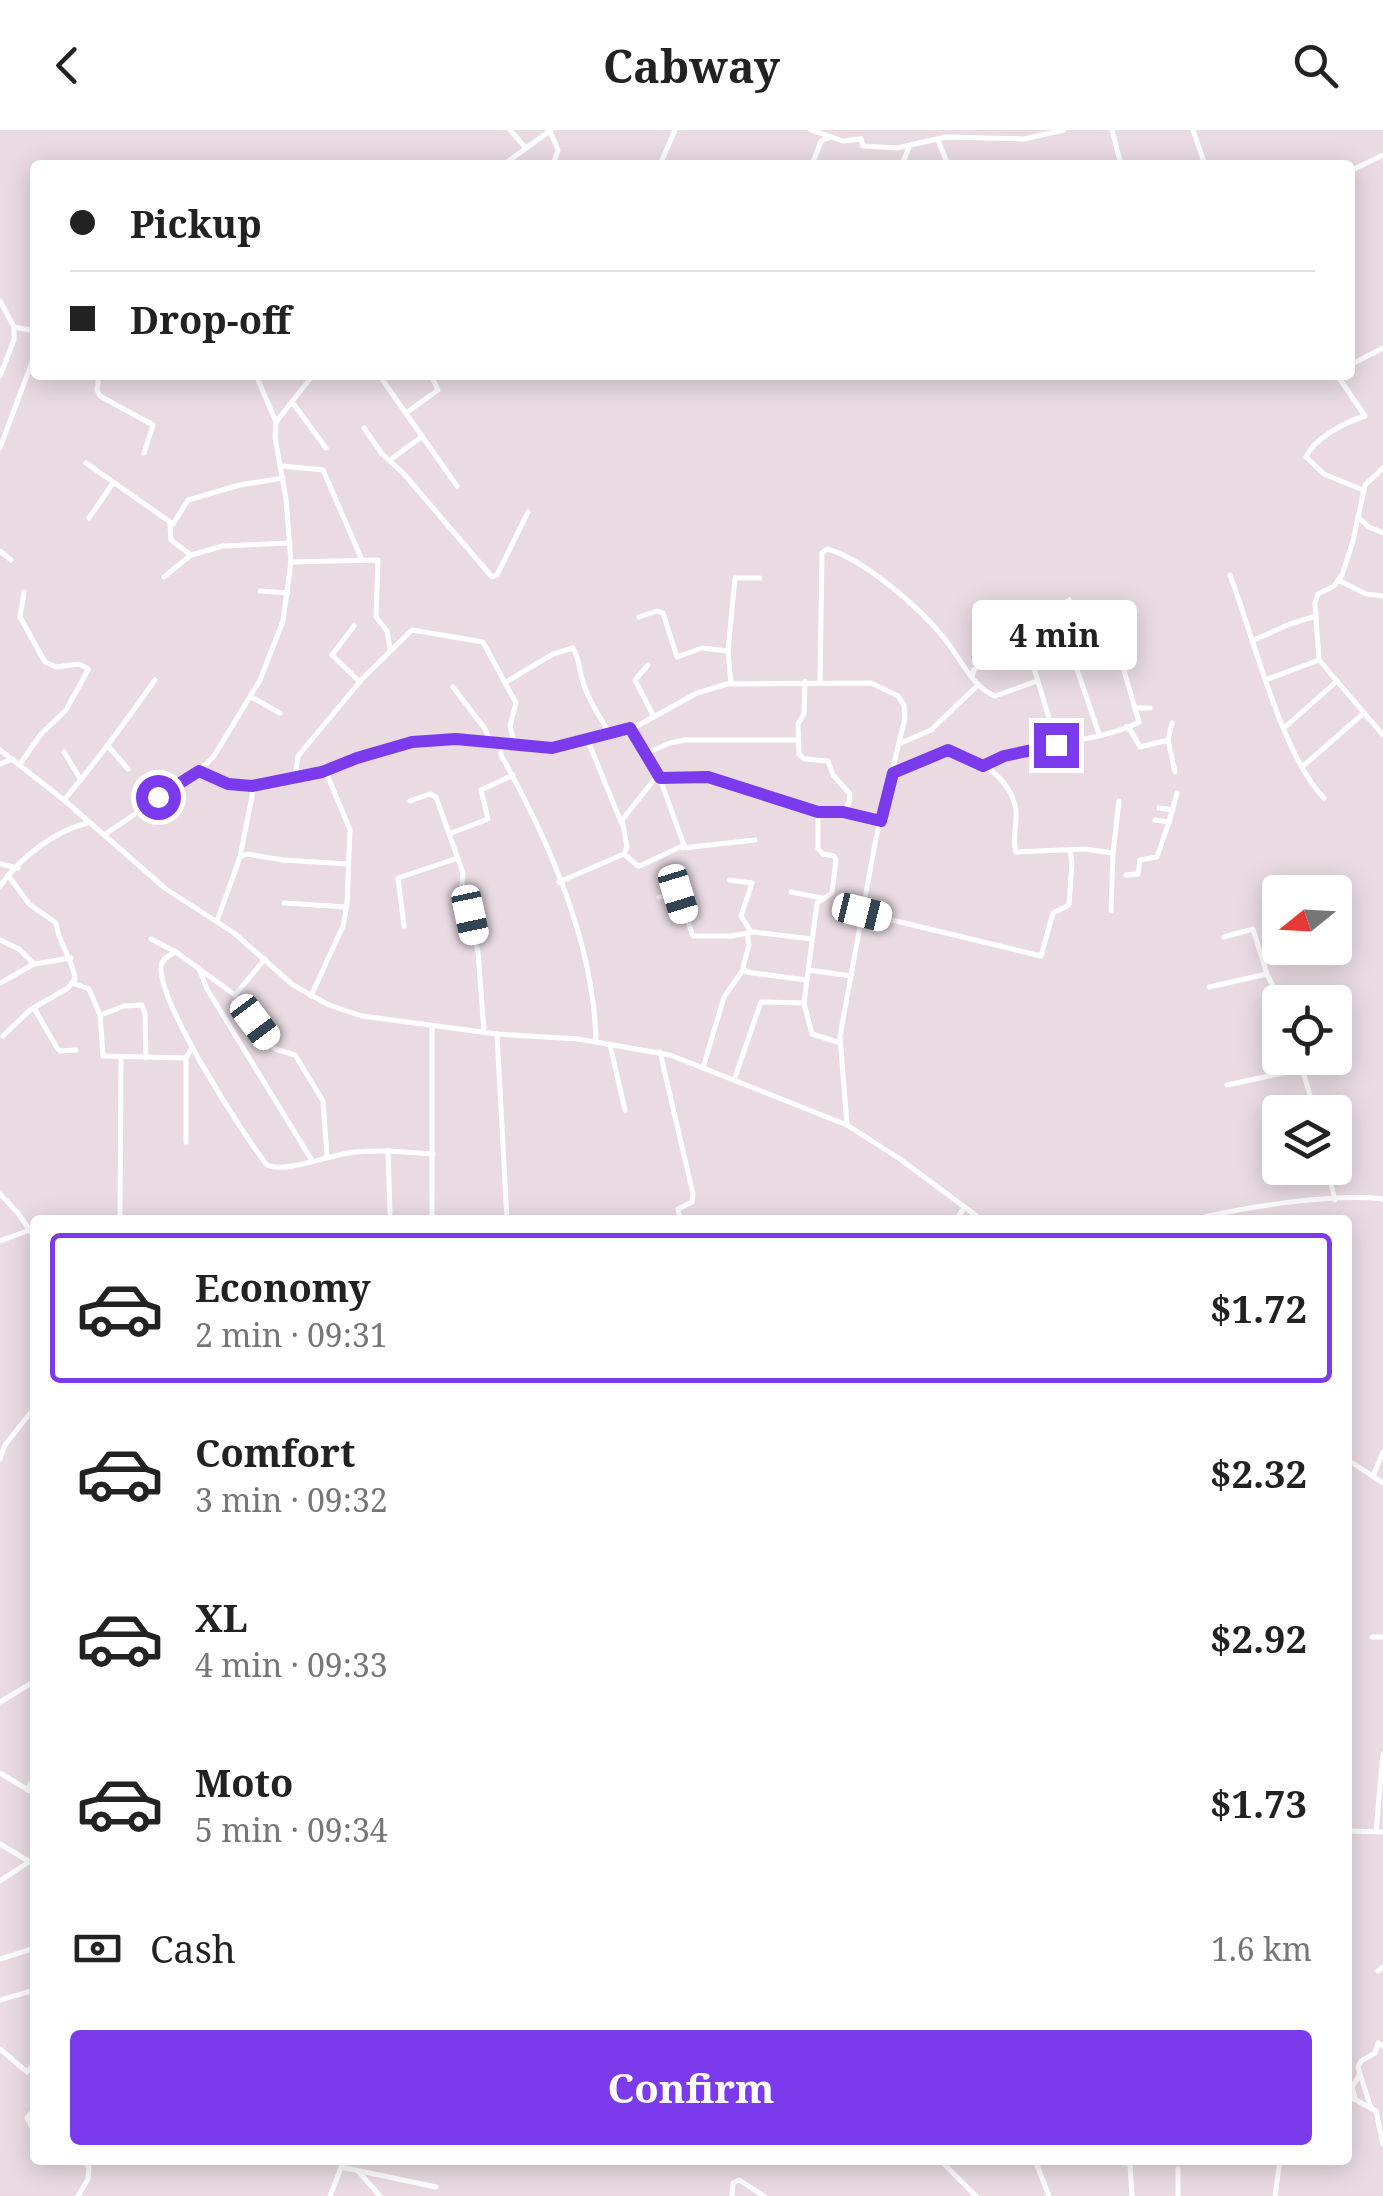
<!DOCTYPE html>
<html lang="en">
<head>
<meta charset="utf-8">
<style>
  :root { --surface:#fff; --page:#f2f2f2; --text:#222; --muted:#767676; --line:#e0e0e0; --accent:#7c3aed }
  body { margin:0; font-family:"Noto Serif",serif; background:var(--page); color:var(--text); height:100vh; display:flex; flex-direction:column; font-size:38px; white-space:nowrap }
  * { box-sizing:border-box; margin:0 }
  p { font-size:32px; color:var(--muted) }
  .icon { flex:none; width:55px; height:55px; fill:none; stroke:currentColor; stroke-width:2; stroke-linecap:round; stroke-linejoin:round }
  .map { position:relative; flex:1; overflow:hidden }
  .details { position:absolute; left:30px; top:1085px; width:1322px; height:950px; display:flex; flex-direction:column; background:var(--surface); border-radius:10px; box-shadow:0 5px 25px #0003 }
  .details>* { flex:none }
  .guide { position:absolute; left:30px; top:30px; width:1325px; height:220px; border-radius:10px; box-shadow:0 5px 25px #0003; display:grid; align-content:center; height:220px; padding:0 40px; background:var(--surface) }
  .needle { width:65px; rotate:252deg }
  .fabs { position:absolute; left:1262px; top:745px; display:grid; gap:20px }
  .fabs a { display:grid; place-items:center; width:90px; height:90px; border-radius:10px; background:var(--surface); box-shadow:0 5px 25px #0003; font-size:50px }
  .end { position:absolute; width:45px; height:45px; margin:-22px; border:12px solid #7c3aed; background:#fff; box-shadow:0 0 0 5px #fff }
  .from { border-radius:50% }
  .bubble { position:absolute; height:70px; border-radius:10px; background:var(--surface); box-shadow:0 5px 25px #0003; font-size:32px; font-weight:700; line-height:70px; text-align:center }
  .car { position:absolute; width:30px; height:60px; margin:-30px -15px; border-radius:12px; box-shadow:0 0 8px 2px #0007; background:linear-gradient(#fff 24%,#345 0 40%,#fff 0 76%,#345 0 86%,#fff 0) }
  .guide b { display:flex; align-items:center; gap:35px; height:95px; font-size:38px }
  .guide b+b { border-top:2px solid var(--line) }
  .guide i { width:25px; height:25px; background:var(--text) }
  ul { padding:18px 0 0; list-style:none }
  li { display:flex; align-items:center; gap:30px; height:150px; margin:0 20px 15px; padding:0 20px; border:5px solid transparent; border-radius:10px }
  li div { flex:1 }
  li b { display:block; font-size:38px }
  li em { font-style:normal; font-weight:700 }
  li.selected { border-color:var(--accent) }
  li>.icon { width:90px; height:90px; stroke-width:1.5 }
  .pay { display:flex; align-items:center; gap:25px; height:110px; padding:0 40px; font-size:38px }
  .pay p { margin-inline-start:auto }
  .cta { display:flex; gap:20px; margin-top:auto; padding:20px 40px }
  .cta a { flex:1; height:115px; border-radius:10px; background:var(--accent); color:#fff; font-size:40px; font-weight:700; line-height:115px; text-align:center }
  header { display:flex; justify-content:space-between; align-items:center; height:130px; padding:0 40px; background:var(--surface); font-size:45px; font-weight:700 }
  .map>svg:first-child { display:block }
</style>
</head>
<body>
<header><svg class="icon" aria-label="back" viewBox="0 0 24 24"><path d="M15 5l-7 7 7 7"/></svg>Cabway<svg class="icon" aria-label="search" viewBox="0 0 24 24"><circle cx="10" cy="10" r="6"/><path d="M15 15l6 6"/></svg></header>
<div class="map">
<svg width="1383" height="2066" viewBox="0 0 1383 2066">
  <rect width="100%" height="100%" fill="#eadbe3"/>
  <g fill="none" stroke-linecap="round" stroke-linejoin="round">
    <g stroke="#fff" stroke-width="5">
      <polyline points="510,0 526,18"/>
      <polyline points="811,0 843,11 861,9"/>
      <polyline points="1112,0 1121,35"/>
      <polyline points="1193,0 1205,35"/>
      <polyline points="550,1 558,20 553,35"/>
      <polyline points="861,9 863,16 897,18 946,7 1024,9 1064,0"/>
      <polyline points="938,10 948,35"/>
      <polyline points="503,35 551,0"/>
      <polyline points="660,35 675,0"/>
      <polyline points="812,35 821,11 828,8"/>
      <polyline points="902,35 909,17"/>
      <polyline points="1350,41 1383,25"/>
      <polyline points="0,171 14,197 35,201"/>
      <polyline points="1350,235 1383,218"/>
      <polyline points="99,245 97,260 100,266 153,295 144,323"/>
      <polyline points="379,245 457,356"/>
      <path d="M1337 245 1365 286C1346 292 1314 308 1306 327L1324 344 1363 360"/>
      <polyline points="0,246 14,210 14,197"/>
      <polyline points="292,272 326,318"/>
      <polyline points="406,283 438,260 431,245"/>
      <polyline points="276,292 313,245"/>
      <polyline points="364,298 382,324 403,343 492,447 497,445 528,382"/>
      <polyline points="0,318 35,224"/>
      <polyline points="390,330 420,308"/>
      <polyline points="86,333 173,394 188,370 240,355 283,348"/>
      <polyline points="282,336 323,340 362,430"/>
      <polyline points="1383,338 1365,355 1353,411 1342,445 1334,456 1318,464 1315,473 1319,530 1383,605"/>
      <polyline points="1358,387 1369,397 1383,403"/>
      <polyline points="89,388 113,353"/>
      <polyline points="170,394 171,410 191,425 223,416 290,413"/>
      <polyline points="0,421 11,430"/>
      <polyline points="291,432 378,430 376,487 387,501 390,519"/>
      <path d="M1230 445C1253 505 1282 626 1324 668"/>
      <polyline points="164,447 191,425"/>
      <polyline points="1338,450 1366,464 1383,466"/>
      <polyline points="260,461 288,463"/>
      <polyline points="24,462 20,487 45,532 56,537 79,534 88,539 79,534"/>
      <polyline points="1055,480 1069,470"/>
      <polyline points="639,487 657,481 663,483 677,527 702,518 728,521"/>
      <polyline points="354,496 332,525 360,552"/>
      <polyline points="1024,505 1052,598 1050,618"/>
      <polyline points="1254,510 1290,494 1316,486"/>
      <polyline points="648,535 635,550 654,587"/>
      <polyline points="972,546 974,540 1044,486 1057,481 1099,604"/>
      <polyline points="1268,549 1319,530"/>
      <polyline points="805,551 804,584 798,594 799,624 804,629 828,631 833,645 850,664 849,673 843,683 818,682"/>
      <path d="M820 551 822 423 827 419C864 429 920 478 944 508 960 527 972 557 995 566L1037 551"/>
      <path d="M506 552 553 524 573 518C581 532 579 544 585 558 591 575 601 588 610 604"/>
      <polyline points="731,553 728,521 735,448 760,448"/>
      <polyline points="453,557 485,599 491,613"/>
      <polyline points="251,567 280,583"/>
      <polyline points="1137,578 1150,578"/>
      <polyline points="631,597 660,648 708,647 818,682 818,719 823,724 834,726 836,730 832,763 817,773 804,873 812,904 840,913"/>
      <polyline points="1126,597 1131,601 1140,617 1168,610 1175,642"/>
      <polyline points="1284,598 1337,551"/>
      <polyline points="1168,610 1172,593"/>
      <polyline points="588,611 621,692"/>
      <polyline points="901,613 931,600 977,556"/>
      <path d="M501 616V625C549 711 594 813 596 912"/>
      <polyline points="109,617 128,639"/>
      <polyline points="0,620 64,670 166,759 234,803 293,855 329,875 362,886 497,904 578,909 670,925 847,995 900,1029 982,1090"/>
      <polyline points="64,622 81,650"/>
      <polyline points="645,624 670,613 685,610 797,610"/>
      <polyline points="0,634 13,629"/>
      <polyline points="20,634 41,604 66,580 88,540"/>
      <path d="M983 637C1023 610 1094 616 1139 592L1120 527 1078 538"/>
      <polyline points="1302,637 1364,583"/>
      <polyline points="199,641 227,654 251,656 322,643 357,628 412,612 456,609 501,616 514,613 560,618 639,595 697,563 727,554 871,553 898,566 904,575 905,588 876,708 840,906 847,995"/>
      <path d="M893 643 946 621C977 625 1012 649 1016 681 1017 695 1012 709 1016 722L1085 719 1113 723 1111 781"/>
      <polyline points="295,648 298,626 363,548 412,500 483,512 516,573 510,596 514,613"/>
      <path d="M64 670C97 631 126 591 155 550"/>
      <polyline points="410,671 430,664 436,667 463,743 462,757 478,822 484,901"/>
      <polyline points="1159,678 1173,680"/>
      <polyline points="845,683 881,691"/>
      <polyline points="1169,692 1177,663"/>
      <polyline points="449,704 488,689 481,660 513,645"/>
      <polyline points="104,705 199,641 214,626 260,550 283,491 291,432 286,369 275,307 276,292 256,245"/>
      <polyline points="683,718 755,710"/>
      <polyline points="1113,723 1119,671"/>
      <polyline points="624,724 638,736 642,735 684,715 660,649"/>
      <polyline points="624,724 627,717 622,690 657,646"/>
      <polyline points="240,727 247,724 283,730 348,734"/>
      <polyline points="0,734 18,738"/>
      <polyline points="1126,745 1138,744 1140,730 1157,727 1169,692 1155,690"/>
      <polyline points="729,750 752,753 741,786 751,802"/>
      <polyline points="559,752 624,724"/>
      <path d="M0 756C20 728 53 702 87 693"/>
      <polyline points="791,762 822,768"/>
      <polyline points="659,767 677,763 693,806 731,806 754,802 812,809"/>
      <polyline points="284,773 345,777"/>
      <polyline points="863,783 1041,826 1053,783 1069,775 1072,733 1070,721"/>
      <polyline points="217,791 240,727 254,656"/>
      <polyline points="404,796 398,748 458,728"/>
      <polyline points="747,804 749,815 743,837 746,842 806,850"/>
      <polyline points="1224,807 1253,799 1267,844"/>
      <polyline points="151,809 176,822 235,865 275,919 295,925 323,971 327,1027"/>
      <polyline points="0,810 19,819 34,834"/>
      <path d="M176 822C169 825 161 829 161 837 159 874 242 1003 267 1035 286 1044 331 1024 355 1022 366 1021 377 1021 388 1021"/>
      <polyline points="199,838 207,859 311,1029"/>
      <polyline points="809,840 851,846"/>
      <polyline points="0,853 34,834 71,828"/>
      <polyline points="73,853 89,859 100,885 103,926 186,928"/>
      <polyline points="1209,857 1267,844 1281,872"/>
      <polyline points="235,865 265,829"/>
      <polyline points="311,866 343,796 347,774 350,700 326,642"/>
      <polyline points="34,878 57,918 60,921 76,920"/>
      <polyline points="101,885 124,876 142,875 145,884 146,928"/>
      <polyline points="432,896 432,1090"/>
      <polyline points="497,904 507,1090"/>
      <path d="M3 906 30 880 68 858 75 849C73 828 58 814 56 793L29 774 8 745"/>
      <polyline points="610,915 625,980"/>
      <polyline points="660,922 693,1064 692,1072 678,1079 680,1090"/>
      <polyline points="1299,928 1315,982"/>
      <polyline points="703,938 724,867 743,840"/>
      <polyline points="734,950 761,872 804,873"/>
      <polyline points="1227,955 1302,939"/>
      <polyline points="186,1012 186,928 192,917"/>
      <polyline points="1327,1038 1335,1070"/>
      <polyline points="0,1064 18,1083 35,1108"/>
      <polyline points="390,1083 388,1021 433,1024"/>
      <polyline points="120,1090 121,928"/>
      <polyline points="956,1090 964,1078"/>
      <path d="M1192 1090C1244 1077 1331 1063 1383 1069"/>
      <polyline points="0,1111 30,1100"/>
      <polyline points="0,1329 5,1315 35,1277"/>
      <polyline points="1348,1330 1383,1353"/>
      <polyline points="1373,1346 1383,1322"/>
      <polyline points="1372,1507 1383,1507"/>
      <polyline points="0,1572 35,1551"/>
      <polyline points="0,1643 35,1664"/>
      <polyline points="27,1660 35,1646"/>
      <polyline points="1348,1701 1383,1702"/>
      <polyline points="1376,1701 1383,1624"/>
      <polyline points="0,1714 35,1735"/>
      <polyline points="0,1751 29,1732"/>
      <polyline points="0,1829 35,1818"/>
      <polyline points="1378,1841 1383,1837"/>
      <polyline points="0,1870 35,1860"/>
      <polyline points="33,1908 35,1910"/>
      <polyline points="0,1919 27,1942 35,1933"/>
      <polyline points="1360,1944 1358,1937 1361,1931 1375,1923 1378,1913 1383,1916"/>
      <polyline points="1355,1968 1352,1957 1360,1944 1371,1978"/>
      <polyline points="1348,1969 1354,1969 1376,1981 1383,2014"/>
      <polyline points="35,1978 27,1988 35,2003"/>
      <polyline points="940,2030 976,2066"/>
      <polyline points="1035,2030 1049,2066"/>
      <polyline points="1119,2030 1130,2035 1132,2066"/>
      <polyline points="341,2037 436,2057"/>
      <polyline points="358,2041 380,2066"/>
      <polyline points="78,2066 88,2049 89,2037 82,2030"/>
      <polyline points="330,2066 344,2030"/>
      <polyline points="732,2066 733,2053 739,2050 764,2066"/>
      <polyline points="1178,2066 1178,2039"/>
      <polyline points="1275,2066 1280,2030"/>
    </g>
  </g>
  <g fill="none" stroke-linecap="round" stroke-linejoin="round">
    <polyline stroke="#7c3aed" stroke-width="12" points="158,667 199,641 228,654 252,656 322,642 357,628 412,612 456,609 552,618 630,598 660,648 708,647 818,682 843,682 881,691 893,643 948,620 983,636 1004,626 1056,615"/>
  </g>
</svg>
<div class="fabs">
<a><svg class="needle" viewBox="-14 -14 28 28"><path d="M0-13l5 13h-10z" fill="#e53935"/><path d="M0 13l5-13h-10z" fill="#767676"/></svg></a>
<a><svg class="icon" aria-label="locate" viewBox="0 0 24 24"><circle cx="12" cy="12" r="6"/><path d="M12 2v4M12 18v4M2 12h4M18 12h4"/></svg></a>
<a><svg class="icon" aria-label="layers" viewBox="0 0 24 24"><path d="M12 4l9 5-9 5-9-5zM3 14l9 5 9-5"/></svg></a>
</div>
<i class="end from" style="left:158px;top:667px"></i>
<i class="end" style="left:1056px;top:615px"></i>
<div class="bubble" style="left:972px;top:470px;width:165px">4 min</div>
<i class="car" style="left:678px;top:764px;rotate:163deg"></i>
<i class="car" style="left:862px;top:782px;rotate:104deg"></i>
<i class="car" style="left:470px;top:785px;rotate:168deg"></i>
<i class="car" style="left:255px;top:892px;rotate:143deg"></i>
<div class="guide">
<b><i class="from"></i>Pickup</b>
<b><i></i>Drop-off</b>
</div>
<section class="details">
<ul>
<li class="selected"><svg class="icon" aria-label="car" viewBox="0 0 24 24"><path d="M5 17H2v-5l4-1 3-4h7l3 4 3 1v5h-3M9 17h6M6 11h13"/><circle cx="7" cy="17" r="2"/><circle cx="17" cy="17" r="2"/></svg><div><b>Economy</b><p>2 min · 09:31</p></div><em>$1.72</em></li>
<li><svg class="icon" aria-label="car" viewBox="0 0 24 24"><path d="M5 17H2v-5l4-1 3-4h7l3 4 3 1v5h-3M9 17h6M6 11h13"/><circle cx="7" cy="17" r="2"/><circle cx="17" cy="17" r="2"/></svg><div><b>Comfort</b><p>3 min · 09:32</p></div><em>$2.32</em></li>
<li><svg class="icon" aria-label="car" viewBox="0 0 24 24"><path d="M5 17H2v-5l4-1 3-4h7l3 4 3 1v5h-3M9 17h6M6 11h13"/><circle cx="7" cy="17" r="2"/><circle cx="17" cy="17" r="2"/></svg><div><b>XL</b><p>4 min · 09:33</p></div><em>$2.92</em></li>
<li><svg class="icon" aria-label="car" viewBox="0 0 24 24"><path d="M5 17H2v-5l4-1 3-4h7l3 4 3 1v5h-3M9 17h6M6 11h13"/><circle cx="7" cy="17" r="2"/><circle cx="17" cy="17" r="2"/></svg><div><b>Moto</b><p>5 min · 09:34</p></div><em>$1.73</em></li>
</ul>
<div class="pay"><svg class="icon" aria-label="cash" viewBox="0 0 24 24"><path d="M3 7h18v10H3z"/><circle cx="12" cy="12" r="2"/></svg>Cash<p>1.6 km</p></div>
<div class="cta"><a>Confirm</a></div>
</section>
</div>
</body>
</html>
